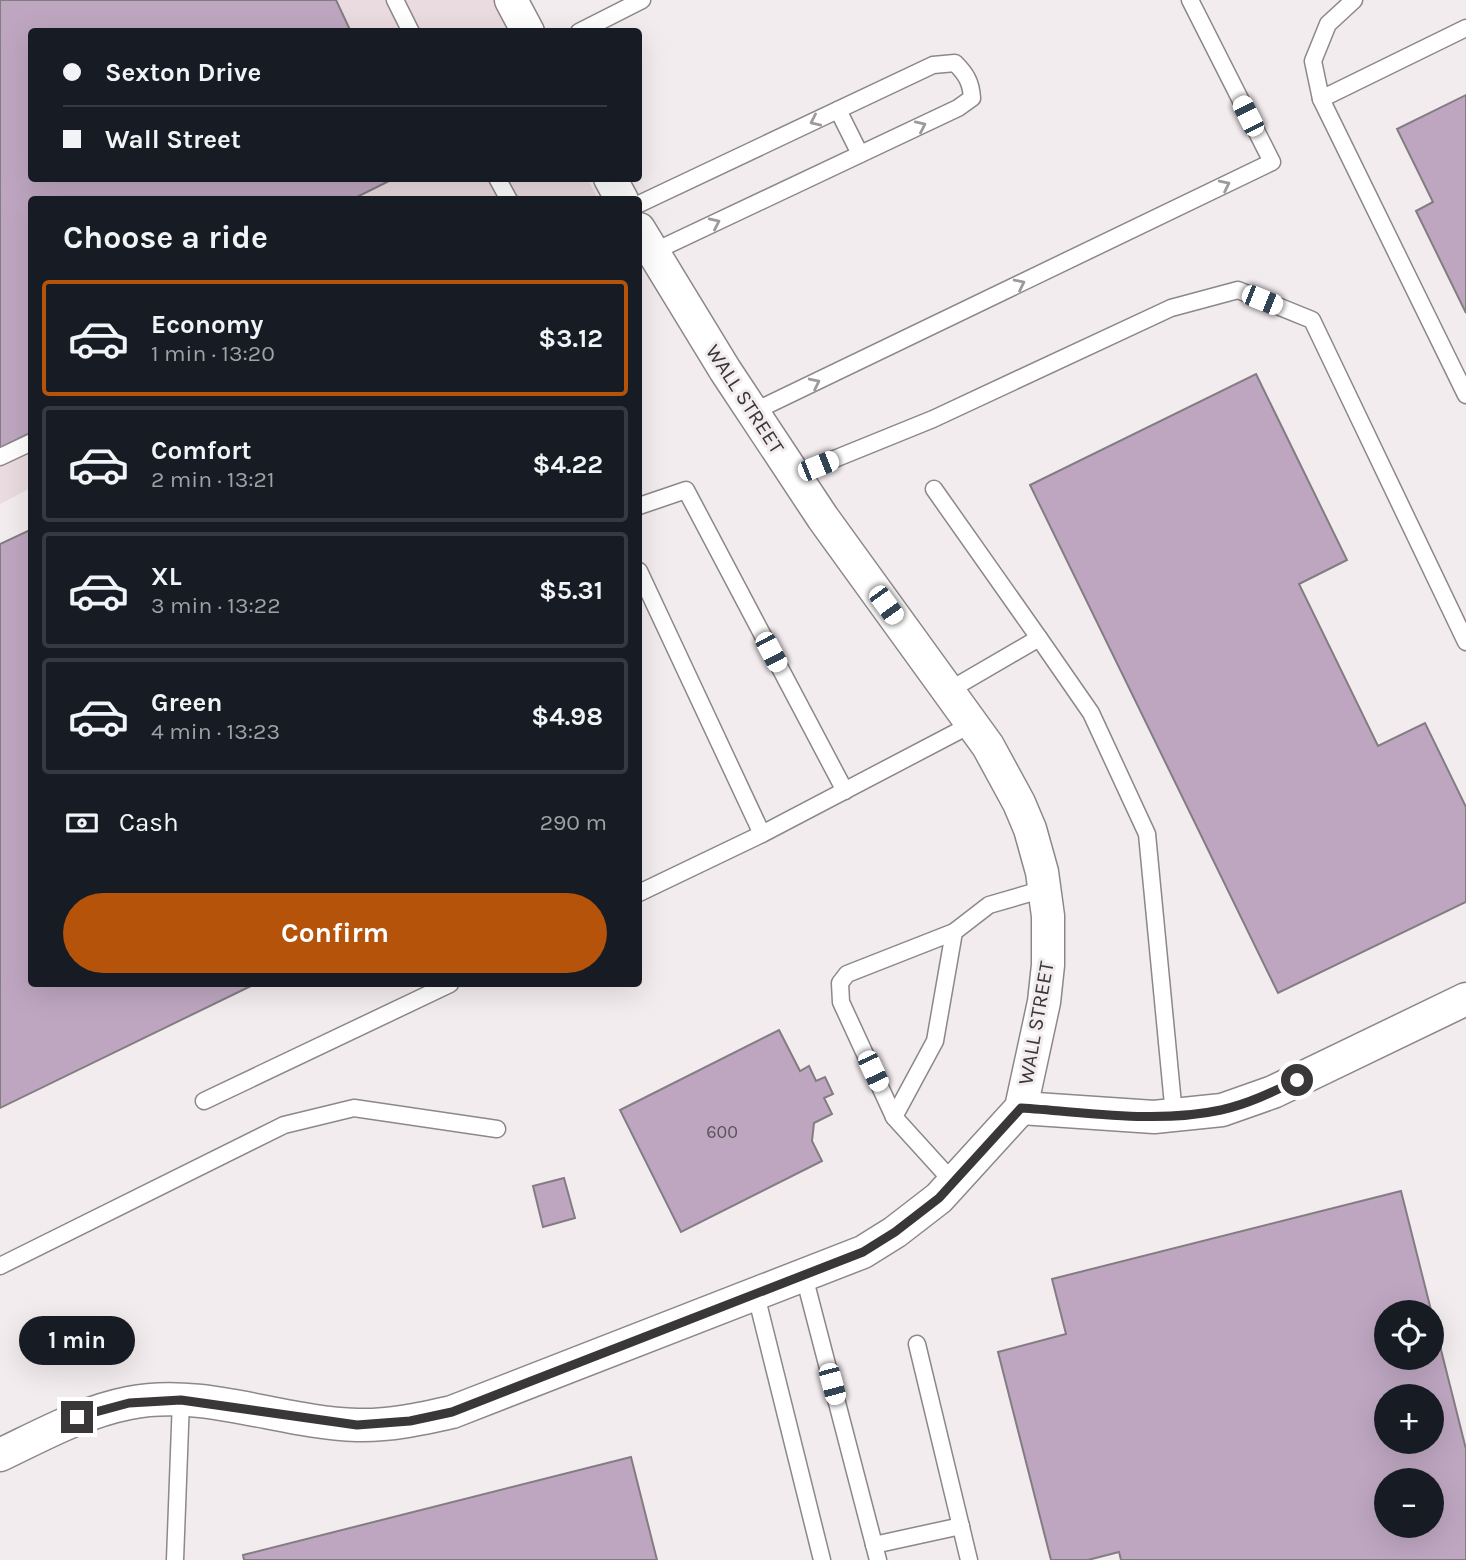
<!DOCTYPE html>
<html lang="en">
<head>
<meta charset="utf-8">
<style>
  :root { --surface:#171b24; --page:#242831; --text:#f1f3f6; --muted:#9ea1a6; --line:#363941; --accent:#b45309 }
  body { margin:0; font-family:Karla,sans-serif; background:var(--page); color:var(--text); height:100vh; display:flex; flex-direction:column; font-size:26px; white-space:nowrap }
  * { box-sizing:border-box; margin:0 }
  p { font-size:23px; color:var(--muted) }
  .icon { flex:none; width:38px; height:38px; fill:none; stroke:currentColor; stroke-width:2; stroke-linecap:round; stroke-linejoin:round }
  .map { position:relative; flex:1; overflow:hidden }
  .drawer { position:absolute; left:28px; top:196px; width:614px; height:791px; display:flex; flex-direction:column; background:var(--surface); border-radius:7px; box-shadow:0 7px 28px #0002 }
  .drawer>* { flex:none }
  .hud { position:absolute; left:28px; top:28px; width:614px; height:154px; border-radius:7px; box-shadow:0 7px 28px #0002; display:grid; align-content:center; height:154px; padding:0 35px; background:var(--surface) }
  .buttons { position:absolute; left:1374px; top:1300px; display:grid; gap:14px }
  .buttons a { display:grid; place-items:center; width:70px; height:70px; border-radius:50%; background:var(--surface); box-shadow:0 7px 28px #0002; font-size:35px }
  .end { position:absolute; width:32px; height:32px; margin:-16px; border:9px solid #393738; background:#fff; box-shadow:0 0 0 4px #fff }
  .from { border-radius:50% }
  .bubble { position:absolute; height:49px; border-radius:24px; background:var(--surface); box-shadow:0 7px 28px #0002; font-size:23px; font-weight:700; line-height:49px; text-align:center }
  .car { position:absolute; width:21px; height:42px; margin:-21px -10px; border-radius:9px; box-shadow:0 0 5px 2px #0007; background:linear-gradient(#fff 24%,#345 0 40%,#fff 0 76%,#345 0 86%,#fff 0) }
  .hud b { display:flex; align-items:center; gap:24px; height:66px; font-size:26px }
  .hud b+b { border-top:2px solid var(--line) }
  .hud i { width:18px; height:18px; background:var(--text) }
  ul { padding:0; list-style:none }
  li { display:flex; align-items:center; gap:21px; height:116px; margin:0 14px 10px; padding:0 21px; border:4px solid var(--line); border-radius:7px }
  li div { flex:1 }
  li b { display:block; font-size:26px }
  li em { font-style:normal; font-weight:700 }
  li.active { border-color:var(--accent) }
  li>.icon { width:63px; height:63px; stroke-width:1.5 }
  h2 { padding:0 35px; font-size:32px; line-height:84px }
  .pay { display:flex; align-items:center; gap:18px; height:77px; padding:0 35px; font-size:26px }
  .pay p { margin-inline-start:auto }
  .action { display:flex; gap:14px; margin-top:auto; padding:14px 35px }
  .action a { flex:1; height:80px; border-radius:42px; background:var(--accent); color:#fff; font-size:28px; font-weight:700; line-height:80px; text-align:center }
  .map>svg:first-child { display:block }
</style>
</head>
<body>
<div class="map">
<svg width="1466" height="1560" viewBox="0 0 1466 1560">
  <rect width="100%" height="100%" fill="#f3ecef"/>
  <polygon fill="#eadbe0" points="0,0 496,0 512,31 32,32 32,178 587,178 598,199 32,200 31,488 0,504"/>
  <g fill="#bea6c0" stroke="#817d81" stroke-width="2" fill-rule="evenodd">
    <polygon points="0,0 336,0 351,32 32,32 32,178 395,178 351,200 32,200 32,432 0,448"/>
    <polygon points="1466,95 1466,313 1416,211 1433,202 1397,129"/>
    <polygon points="1256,374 1347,560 1299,584 1378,746 1425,723 1466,807 1466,902 1278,993 1030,485"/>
    <polygon points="32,529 32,984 255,984 0,1108 0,544"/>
    <polygon points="779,1030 800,1071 809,1066 816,1081 825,1077 833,1094 824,1098 832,1114 814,1123 812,1141 822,1161 681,1232 620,1110"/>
    <polygon points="564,1178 575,1218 543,1227 533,1186"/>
    <path d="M1401 1191 1466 1449V1560H1121L1119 1552 1088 1560H1051L998 1352 1066 1334 1052 1279ZM1386 1312H1432V1358H1386ZM1386 1396H1432V1442H1386ZM1386 1480H1432V1526H1386Z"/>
    <polygon points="631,1457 657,1560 244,1560 243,1555"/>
  </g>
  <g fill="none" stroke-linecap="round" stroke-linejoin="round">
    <g stroke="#8d8789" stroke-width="19">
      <g id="lane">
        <polyline points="395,0 411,32"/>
        <polyline points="1354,0 1328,24 1313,61 1321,99 1466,28"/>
        <polyline points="579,32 642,0"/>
        <polyline points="1321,99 1466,395"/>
        <polyline points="838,110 860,154"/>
        <polyline points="497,178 509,200"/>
        <path d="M639 204 933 65 955 63C966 74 971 82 972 98L958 108 653 252"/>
        <polyline points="753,412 1272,162 1190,0"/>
        <polyline points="0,457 32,442"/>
        <polyline points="795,475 933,419 1171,308 1238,290 1312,320 1466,642"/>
        <polyline points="934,489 1039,638 948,691"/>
        <polyline points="639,506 686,490 845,791"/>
        <polyline points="639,571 762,834 972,724"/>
        <polyline points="1039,638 1091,713 1147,834 1174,1115"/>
        <polyline points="639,893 762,834"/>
        <polyline points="204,1101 450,984"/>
        <polyline points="894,1117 841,1002 840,983 847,974 954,932"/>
        <polyline points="953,1182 894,1117 935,1041 954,932 989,905 1044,889"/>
        <polyline points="0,1266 284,1125 354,1108 497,1129"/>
        <polyline points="804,1276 878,1560"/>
        <polyline points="756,1295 822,1560"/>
        <polyline points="917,1344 969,1560"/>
        <polyline points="874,1545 961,1526"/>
        <polyline points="175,1560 181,1400"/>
      </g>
    </g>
    <g stroke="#8d8789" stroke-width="35">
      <g id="street">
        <polyline points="511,0 528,32"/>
        <polyline points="610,178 622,200"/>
        <polyline points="1021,1108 1154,1117 1222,1110 1273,1092 1466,999"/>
        <path d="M0 1455C42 1435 83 1412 129 1403 205 1388 281 1423 357 1425 389 1426 421 1419 452 1412L863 1252 895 1232 939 1198 1021 1108 1044 1002 1048 965V916L1042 872 1030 829 1019 803 988 746 823 518 725 370 639 229"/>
      </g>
    </g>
    <use href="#lane" stroke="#fff" stroke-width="16"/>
    <use href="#street" stroke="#fff" stroke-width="32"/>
  </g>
  <defs><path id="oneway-chevron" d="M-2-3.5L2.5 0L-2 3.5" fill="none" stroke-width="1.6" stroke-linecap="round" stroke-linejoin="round" transform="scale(1.75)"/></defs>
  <g stroke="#9c9b9c">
    <use href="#oneway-chevron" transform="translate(815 121) rotate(155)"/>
    <use href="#oneway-chevron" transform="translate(921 126) rotate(-25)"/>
    <use href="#oneway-chevron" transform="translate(1225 185) rotate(-26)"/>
    <use href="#oneway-chevron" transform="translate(715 223) rotate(-25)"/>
    <use href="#oneway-chevron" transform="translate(1020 284) rotate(-26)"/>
    <use href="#oneway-chevron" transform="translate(815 383) rotate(-26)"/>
  </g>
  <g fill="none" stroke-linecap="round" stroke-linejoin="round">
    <path stroke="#393738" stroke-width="9" d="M77 1417 129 1403 181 1400 357 1425 410 1421 452 1412 863 1252 895 1232 939 1198 1021 1108C1087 1112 1156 1124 1221 1110 1248 1104 1273 1092 1297 1080"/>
  </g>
  <g text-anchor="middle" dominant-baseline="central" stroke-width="6" stroke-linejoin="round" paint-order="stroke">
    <g font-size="18" fill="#5a535a">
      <text x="722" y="1132">600</text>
    </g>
    <g font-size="21" fill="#393738" stroke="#f3ecef">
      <text transform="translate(745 399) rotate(57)">WALL STREET</text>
      <text transform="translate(1036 1023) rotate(-80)">WALL STREET</text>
    </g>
  </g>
</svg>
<div class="buttons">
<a><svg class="icon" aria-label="locate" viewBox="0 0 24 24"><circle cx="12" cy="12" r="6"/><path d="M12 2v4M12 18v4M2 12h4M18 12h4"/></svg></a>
<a>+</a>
<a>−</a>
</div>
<i class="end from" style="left:1297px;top:1080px"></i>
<i class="end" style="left:77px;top:1417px"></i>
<div class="bubble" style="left:19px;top:1316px;width:116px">1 min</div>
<i class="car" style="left:1248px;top:116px;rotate:333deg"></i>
<i class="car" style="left:1262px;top:300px;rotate:112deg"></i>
<i class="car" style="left:818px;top:466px;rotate:68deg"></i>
<i class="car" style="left:886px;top:605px;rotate:144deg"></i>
<i class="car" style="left:771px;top:652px;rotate:152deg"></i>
<i class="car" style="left:873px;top:1071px;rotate:155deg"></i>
<i class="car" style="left:832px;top:1384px;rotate:165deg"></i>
<div class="hud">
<b><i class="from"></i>Sexton Drive</b>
<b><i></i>Wall Street</b>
</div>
<section class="drawer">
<h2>Choose a ride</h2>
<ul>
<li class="active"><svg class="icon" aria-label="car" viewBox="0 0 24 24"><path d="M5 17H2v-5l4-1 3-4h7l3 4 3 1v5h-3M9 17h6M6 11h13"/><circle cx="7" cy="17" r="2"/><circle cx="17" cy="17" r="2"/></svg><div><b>Economy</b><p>1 min · 13:20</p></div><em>$3.12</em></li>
<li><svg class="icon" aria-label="car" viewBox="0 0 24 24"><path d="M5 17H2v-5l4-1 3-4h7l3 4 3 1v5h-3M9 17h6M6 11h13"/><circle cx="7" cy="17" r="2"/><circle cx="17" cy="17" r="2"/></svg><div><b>Comfort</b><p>2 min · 13:21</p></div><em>$4.22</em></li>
<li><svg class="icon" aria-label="car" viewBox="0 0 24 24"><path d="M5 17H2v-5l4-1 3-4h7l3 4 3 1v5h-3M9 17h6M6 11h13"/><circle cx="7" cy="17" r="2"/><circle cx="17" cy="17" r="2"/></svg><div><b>XL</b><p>3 min · 13:22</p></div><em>$5.31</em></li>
<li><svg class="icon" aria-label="car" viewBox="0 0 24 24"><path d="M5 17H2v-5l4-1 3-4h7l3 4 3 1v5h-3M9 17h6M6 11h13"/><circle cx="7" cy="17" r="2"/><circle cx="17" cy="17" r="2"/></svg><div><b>Green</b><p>4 min · 13:23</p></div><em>$4.98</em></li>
</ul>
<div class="pay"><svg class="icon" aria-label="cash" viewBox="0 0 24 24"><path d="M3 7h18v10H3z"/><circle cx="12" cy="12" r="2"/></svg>Cash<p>290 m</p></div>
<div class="action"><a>Confirm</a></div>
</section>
</div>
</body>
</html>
